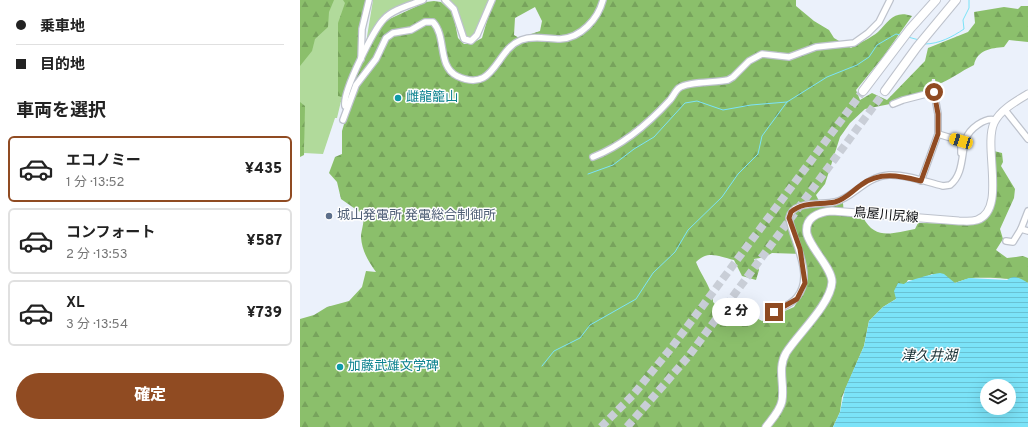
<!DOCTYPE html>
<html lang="ja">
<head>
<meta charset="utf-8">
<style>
  :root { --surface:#fff; --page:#f2f2f2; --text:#222; --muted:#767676; --line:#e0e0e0; --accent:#904b22 }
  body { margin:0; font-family:Overpass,"Noto Sans JP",sans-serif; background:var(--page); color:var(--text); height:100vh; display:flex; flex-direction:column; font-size:15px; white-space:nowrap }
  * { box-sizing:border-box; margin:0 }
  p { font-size:13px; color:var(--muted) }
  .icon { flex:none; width:22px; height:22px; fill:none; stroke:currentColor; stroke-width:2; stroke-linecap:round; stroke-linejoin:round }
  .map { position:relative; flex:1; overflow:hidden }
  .details { display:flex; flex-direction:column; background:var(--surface); width:300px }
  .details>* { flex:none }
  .guide { display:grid; align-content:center; height:88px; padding:0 16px; background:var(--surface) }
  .tools { position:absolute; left:680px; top:379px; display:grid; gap:8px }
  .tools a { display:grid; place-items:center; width:36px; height:36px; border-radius:50%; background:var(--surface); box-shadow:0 4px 16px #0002; font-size:20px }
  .end { position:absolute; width:18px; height:18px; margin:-9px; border:5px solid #904b22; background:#fff; box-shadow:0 0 0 2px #fff }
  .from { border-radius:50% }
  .bubble { position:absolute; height:28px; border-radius:14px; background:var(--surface); box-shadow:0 4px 16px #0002; font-size:13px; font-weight:800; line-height:28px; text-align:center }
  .car { position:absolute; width:12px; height:24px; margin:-12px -6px; border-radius:5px; box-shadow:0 0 3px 1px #0007; background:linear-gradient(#f5c518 24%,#345 0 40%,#f5c518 0 76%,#345 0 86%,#f5c518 0) }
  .guide b { display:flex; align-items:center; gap:14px; height:38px; font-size:15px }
  .guide b+b { border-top:1px solid var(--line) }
  .guide i { width:10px; height:10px; background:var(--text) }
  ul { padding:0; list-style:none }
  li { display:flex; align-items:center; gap:12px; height:66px; margin:0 8px 6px; padding:0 8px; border:2px solid var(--line); border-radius:6px }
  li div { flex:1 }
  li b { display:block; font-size:15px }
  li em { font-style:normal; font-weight:800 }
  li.active { border-color:var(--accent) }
  li>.icon { width:36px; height:36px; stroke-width:1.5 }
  h2 { padding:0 16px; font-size:18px; line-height:48px }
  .button { display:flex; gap:8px; margin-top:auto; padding:8px 16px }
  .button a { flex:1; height:46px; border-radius:24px; background:var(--accent); color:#fff; font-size:16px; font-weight:800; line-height:46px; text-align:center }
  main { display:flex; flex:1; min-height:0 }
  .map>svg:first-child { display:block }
</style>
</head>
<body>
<main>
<section class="details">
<div class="guide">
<b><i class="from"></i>乗車地</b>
<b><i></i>目的地</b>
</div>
<h2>車両を選択</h2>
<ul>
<li class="active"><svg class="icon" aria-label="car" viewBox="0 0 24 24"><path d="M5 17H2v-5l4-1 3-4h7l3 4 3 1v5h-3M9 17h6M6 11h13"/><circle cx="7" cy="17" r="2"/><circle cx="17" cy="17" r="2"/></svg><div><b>エコノミー</b><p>1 分 · 13:52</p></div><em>¥435</em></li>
<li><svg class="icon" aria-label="car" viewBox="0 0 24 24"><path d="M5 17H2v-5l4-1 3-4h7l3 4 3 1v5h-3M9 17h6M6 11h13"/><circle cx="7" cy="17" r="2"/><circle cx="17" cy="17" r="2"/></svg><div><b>コンフォート</b><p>2 分 · 13:53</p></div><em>¥587</em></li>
<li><svg class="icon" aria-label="car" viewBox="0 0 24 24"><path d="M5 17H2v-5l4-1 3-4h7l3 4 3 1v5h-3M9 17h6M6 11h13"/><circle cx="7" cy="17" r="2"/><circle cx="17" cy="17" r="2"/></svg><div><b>XL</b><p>3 分 · 13:54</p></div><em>¥739</em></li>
</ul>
<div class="button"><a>確定</a></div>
</section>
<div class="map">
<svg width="728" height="427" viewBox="0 0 728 427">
  <defs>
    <pattern id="forest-firs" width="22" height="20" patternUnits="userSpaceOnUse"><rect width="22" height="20" fill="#8bbf6b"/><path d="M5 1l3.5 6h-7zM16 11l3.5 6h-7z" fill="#77a35c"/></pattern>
    <pattern id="water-rules" width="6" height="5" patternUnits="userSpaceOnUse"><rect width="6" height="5" fill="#7be3f8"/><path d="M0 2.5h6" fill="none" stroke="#69c1d3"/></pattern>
  </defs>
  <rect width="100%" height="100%" fill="#ebf1fb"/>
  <g fill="url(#forest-firs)" fill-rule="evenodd">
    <path d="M0 0H67L68 3 59 34 58 57 63 60 83 22 126 2 134 1 141 2 153 13 158 38 164 44H171L182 38 193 0H496V6L514 21 529 30 534 38 551 48C559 43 571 38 578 32 589 21 594 10 612 16L583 57 556 90 560 100 572 93 587 100 625 61 628 48 668 32 675 23 674 12 704 7 718 9 721 6H728V42L709 40 704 47C691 48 677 50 674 65 661 71 649 81 636 85L635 79H632L630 91 597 100 590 104 565 109 550 123 540 137 525 184 516 195 519 201 527 206 543 203 544 215 563 217C575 241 593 233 615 229L618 223 677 224C703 212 694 175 694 151L702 153 703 162 701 166 715 189 714 198 700 229 703 239 696 250 707 258 723 256 728 258V283C719 278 682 277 671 278 666 279 660 281 655 283L632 274 618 280H608L596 299 583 307 569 321 564 346 542 397 540 412 533 427H0V319L14 315 27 307 49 301 62 287 66 271 76 272C68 261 62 251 61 237 61 232 64 223 64 215L41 199 37 182 29 173 35 157 42 154V131L47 114V103L31 100 0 76ZM235 7 242 21 240 31 219 38 214 35 215 18ZM472 253 502 254 508 278 502 294 494 307 462 321 449 314 424 313 413 302C414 292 400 273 396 262 408 250 418 256 434 260L442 276 456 280 459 270 454 259 465 257Z"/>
    <polygon points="0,101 7,105 4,155 0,157"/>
  </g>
  <g fill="#b1da9b">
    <polygon points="34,0 43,0 45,3 38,23 38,96 42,97 37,118 35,118 23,154 4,153 5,106 0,102 0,66 12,51 15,39 28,27 29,12"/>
    <polygon points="73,0 118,0 82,17 65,49"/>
    <polygon points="149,0 190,0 173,38 168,38 166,35 157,9"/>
  </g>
  <path fill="url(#water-rules)" fill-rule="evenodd" d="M640 273 644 274 655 283 669 278 707 280C714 274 720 278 728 283V427H533L540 412 545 389 564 346 569 321 583 307 596 299 594 291 598 283 604 284C608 280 633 274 640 273ZM687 386H709V408H687Z"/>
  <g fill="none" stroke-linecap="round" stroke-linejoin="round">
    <g stroke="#7be3f8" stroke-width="1">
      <polyline points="608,37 619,40"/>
      <path d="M625 44C639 44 652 37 664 29L663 20 669 8V0"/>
      <polyline points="288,174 313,165 334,149 354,137 385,103 397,101 423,110 451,105 487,102 527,77 557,65 569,57 577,45 596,34 601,35"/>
      <polyline points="242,366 254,351 280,338 290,325 336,299 353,273 375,252 388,230 422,197 438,174 458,154 462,136 487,102"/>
    </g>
    <g stroke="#c9ced7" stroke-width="8" stroke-dasharray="8 4" stroke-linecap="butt">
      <polyline points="301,427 333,395 372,347 563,91"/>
      <polyline points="327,427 388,357 585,91"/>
    </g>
    <g stroke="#bdc2cc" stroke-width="8">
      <g id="minor">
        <polyline points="145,0 154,9 164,39 171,41 177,35 192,0"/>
        <polyline points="61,59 62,29 69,0"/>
        <polyline points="593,104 603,100 634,92 638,114 638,134 621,181"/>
        <path d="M45 106C42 92 74 29 84 19 93 9 111 5 123 0"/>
        <polyline points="705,110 728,139"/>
        <path d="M43 120 56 85 76 59 86 38 93 33 111 30 125 22H133C147 37 137 66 157 76 195 94 195 50 221 40 234 35 247 39 260 39 281 38 298 19 303 0"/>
        <polyline points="638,134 661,141 661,153"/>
        <path d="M293 157C324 145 348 124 370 100 373 97 375 91 379 88 388 81 415 83 428 80L433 77 449 61 462 54 489 57 516 47 554 43 568 33 579 22 590 0"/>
        <polyline points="728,211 721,229 728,231"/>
        <polyline points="706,241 713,242 721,229"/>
        <path d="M474 312C481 308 492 304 497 297 515 276 493 241 489 218 492 200 522 205 535 202 555 197 564 177 589 175 606 174 626 182 643 186L650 185C664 174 661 154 666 139 669 129 685 117 695 120"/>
      </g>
    </g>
    <g stroke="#bdc2cc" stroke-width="9">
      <path id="major" d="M466 427C472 419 480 411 482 401 485 384 477 369 486 353 497 335 531 304 532 282 532 268 511 249 507 234 504 218 518 212 532 211L659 221C665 221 671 222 677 220 707 210 683 147 694 123 700 110 716 101 728 94"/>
    </g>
    <g stroke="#bdc2cc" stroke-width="10">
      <g id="highway">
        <polyline points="563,91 610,29 636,0"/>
        <polyline points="585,91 617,47 656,0"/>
      </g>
    </g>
    <use href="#minor" stroke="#fff" stroke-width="5.5"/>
    <use href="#major" stroke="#fff" stroke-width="7"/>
    <use href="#highway" stroke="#fff" stroke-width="8"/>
  </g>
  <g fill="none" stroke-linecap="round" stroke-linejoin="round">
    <path stroke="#904b22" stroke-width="5" d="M474 312 497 299 505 283 500 249 489 218 491 212C503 201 520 205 535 202 546 199 552 191 561 185 580 171 600 176 621 181L638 134V114L634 92"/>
  </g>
  <g fill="#0f9aa8" stroke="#fefefe" stroke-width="1.5">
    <circle cx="98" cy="98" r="4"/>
    <circle cx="40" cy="367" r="4"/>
  </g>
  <circle fill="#5c6f8a" stroke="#fefefe" stroke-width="1.5" cx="29" cy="216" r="4"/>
  <g text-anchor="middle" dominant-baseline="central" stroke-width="3" stroke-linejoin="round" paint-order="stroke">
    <g font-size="13" fill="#0d838f" stroke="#fefefe" text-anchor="start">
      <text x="106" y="98">雌龍籠山</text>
      <text x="48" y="367">加藤武雄文学碑</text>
    </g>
    <g font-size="13" fill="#4e5e75" stroke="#fefefe" text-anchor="start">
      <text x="37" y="216">城山発電所 発電総合制御所</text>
    </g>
    <g font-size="13" fill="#0a0b0e" stroke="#fefefe">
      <text transform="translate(586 216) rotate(5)">鳥屋川尻線</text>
    </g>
    <g font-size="14" font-style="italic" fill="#152d32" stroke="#fefefe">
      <text x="629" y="356">津久井湖</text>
    </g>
  </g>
</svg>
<div class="tools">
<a><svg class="icon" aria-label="layers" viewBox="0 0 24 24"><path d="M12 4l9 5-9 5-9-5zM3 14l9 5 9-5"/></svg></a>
</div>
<i class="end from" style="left:634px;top:92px"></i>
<i class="end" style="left:474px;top:312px"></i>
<div class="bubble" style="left:412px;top:298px;width:48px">2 分</div>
<i class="car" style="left:661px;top:141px;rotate:287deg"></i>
</div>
</main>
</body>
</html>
